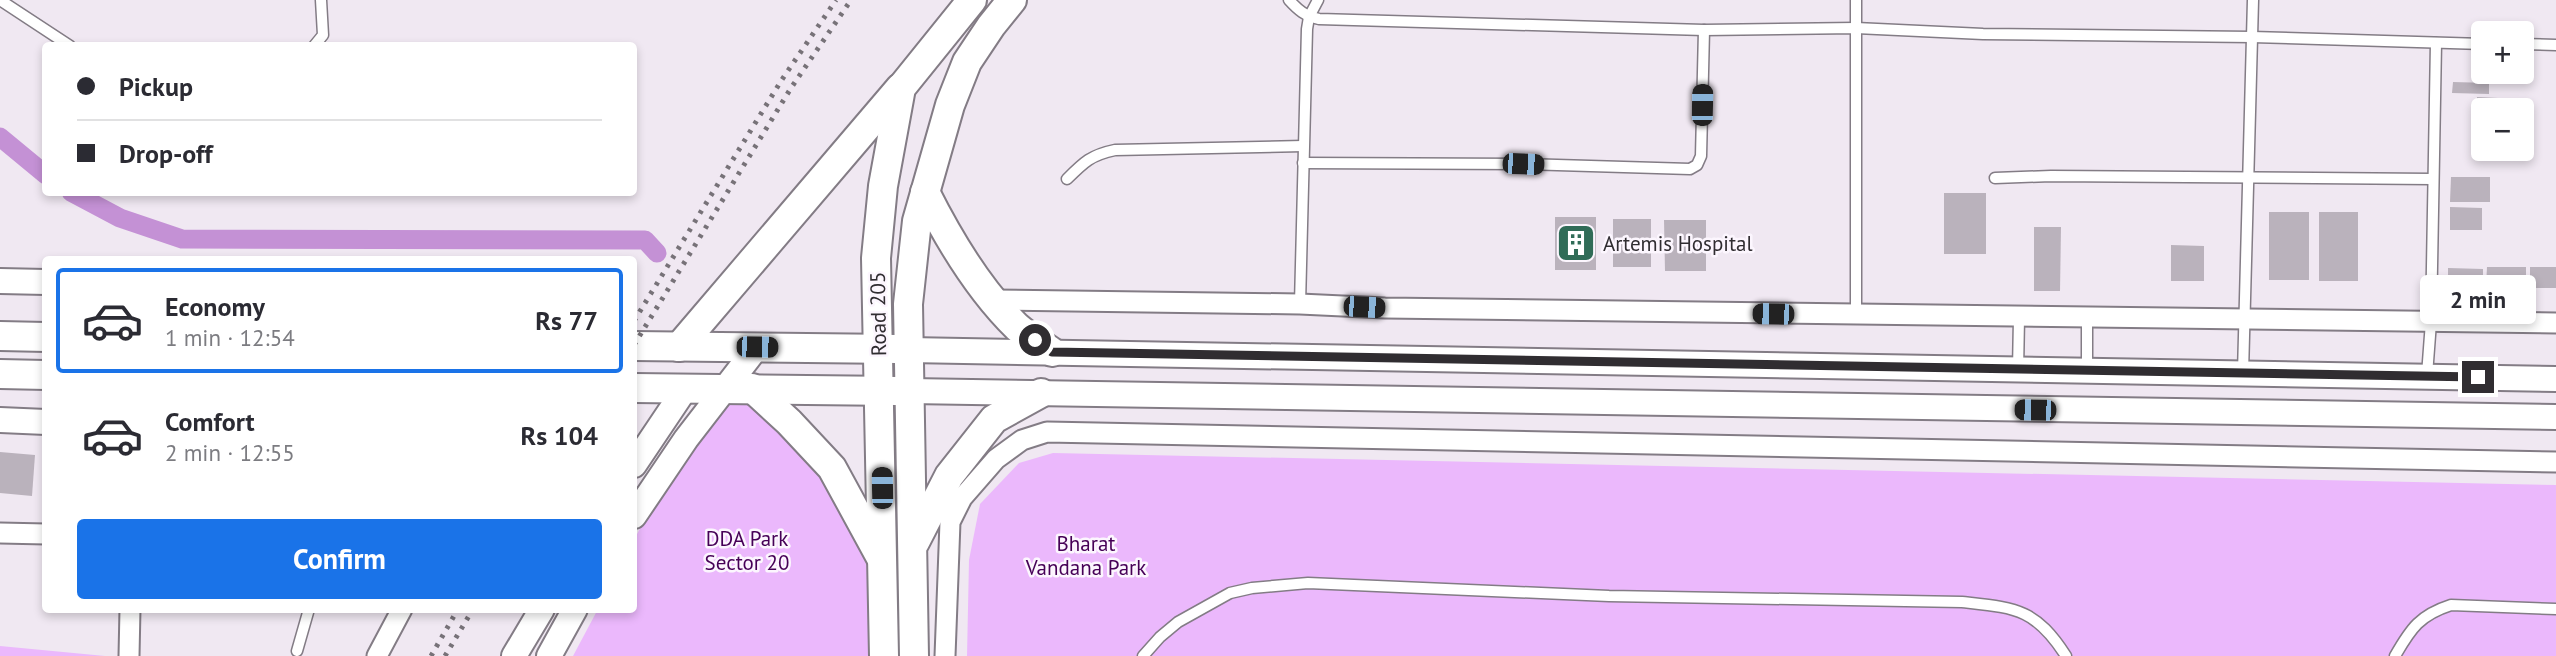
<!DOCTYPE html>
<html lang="en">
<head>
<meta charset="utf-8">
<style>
  :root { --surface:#fff; --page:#f2f2f3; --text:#2b2b33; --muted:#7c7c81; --line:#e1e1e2; --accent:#1a73e8 }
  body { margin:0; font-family:"PT Sans",sans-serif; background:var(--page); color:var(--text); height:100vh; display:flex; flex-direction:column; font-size:26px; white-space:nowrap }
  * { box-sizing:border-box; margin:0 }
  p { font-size:23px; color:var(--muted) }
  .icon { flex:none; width:38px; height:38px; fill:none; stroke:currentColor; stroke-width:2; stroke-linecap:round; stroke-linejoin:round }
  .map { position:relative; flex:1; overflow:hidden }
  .details { position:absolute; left:42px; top:256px; width:595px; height:357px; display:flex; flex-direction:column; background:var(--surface); border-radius:7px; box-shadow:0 4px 10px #0003 }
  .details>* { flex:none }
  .top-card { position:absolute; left:42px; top:42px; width:595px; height:154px; border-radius:7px; box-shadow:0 4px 10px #0003; display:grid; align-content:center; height:154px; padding:0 35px; background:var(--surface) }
  .buttons { position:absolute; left:2471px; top:21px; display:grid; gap:14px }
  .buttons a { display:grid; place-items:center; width:63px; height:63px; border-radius:7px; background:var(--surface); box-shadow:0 4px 10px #0003; font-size:35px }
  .end { position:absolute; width:32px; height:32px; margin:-16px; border:9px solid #302d31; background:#fff; box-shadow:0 0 0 4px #fff }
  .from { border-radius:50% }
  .bubble { position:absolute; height:49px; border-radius:7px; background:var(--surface); box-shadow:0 4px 10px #0003; font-size:23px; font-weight:800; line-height:49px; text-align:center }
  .car { position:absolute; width:21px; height:42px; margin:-21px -10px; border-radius:9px; box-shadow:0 0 5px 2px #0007; background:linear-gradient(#222 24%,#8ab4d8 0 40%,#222 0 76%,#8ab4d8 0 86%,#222 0) }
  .top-card b { display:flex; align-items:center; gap:24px; height:66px; font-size:26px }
  .top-card b+b { border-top:2px solid var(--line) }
  .top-card i { width:18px; height:18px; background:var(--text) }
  ul { padding:12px 0 0; list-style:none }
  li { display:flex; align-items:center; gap:21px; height:105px; margin:0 14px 10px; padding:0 21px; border:4px solid transparent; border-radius:7px }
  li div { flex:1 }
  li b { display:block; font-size:26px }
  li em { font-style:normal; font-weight:800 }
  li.on { border-color:var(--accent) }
  li>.icon { width:63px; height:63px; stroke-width:1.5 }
  .cta { display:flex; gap:14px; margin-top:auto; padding:14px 35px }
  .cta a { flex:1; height:80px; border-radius:7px; background:var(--accent); color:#fff; font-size:28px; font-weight:800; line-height:80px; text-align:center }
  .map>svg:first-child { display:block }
</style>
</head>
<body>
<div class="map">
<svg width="2556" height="656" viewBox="0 0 2556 656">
  <rect width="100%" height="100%" fill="#f0e8f2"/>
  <g fill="#ebb8fc">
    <polygon points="727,388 789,422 884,561 880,656 573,656 598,609 634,609 634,540 686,439"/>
    <polygon points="1053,453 2556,485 2556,656 967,656 969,560 980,504 1019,463"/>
    <polygon points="0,646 105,656 0,656"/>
  </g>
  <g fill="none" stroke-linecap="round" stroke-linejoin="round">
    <g stroke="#c491d5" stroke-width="19">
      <polyline points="0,137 46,175"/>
      <polyline points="71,192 120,218 182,239 645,240 657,253"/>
    </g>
  </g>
  <g fill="#bab2bc">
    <polygon points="2453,82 2489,83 2489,94 2452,93"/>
    <polygon points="2477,97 2498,98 2498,110 2483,110 2483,120 2477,120"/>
    <polygon points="2451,177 2490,177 2490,202 2450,202"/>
    <rect x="1944" y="193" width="42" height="61"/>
    <polygon points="2450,207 2482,208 2482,230 2450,230"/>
    <rect x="2269" y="212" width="40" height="68"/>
    <rect x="2319" y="212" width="39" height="69"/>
    <rect x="1555" y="217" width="41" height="53"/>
    <rect x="1613" y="219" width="38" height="48"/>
    <polygon points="1664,220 1706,220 1706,271 1665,271"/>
    <polygon points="2034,227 2061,227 2060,291 2034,291"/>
    <polygon points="2171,245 2204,246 2204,281 2171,281"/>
    <polygon points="2487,267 2526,267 2526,288 2486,287"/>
    <rect x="2530" y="267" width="26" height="21"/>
    <polygon points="2448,268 2483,269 2483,288 2448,287"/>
    <polygon points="0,452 35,455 32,496 0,493"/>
  </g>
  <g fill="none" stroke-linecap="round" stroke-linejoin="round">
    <g stroke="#837c85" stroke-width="13">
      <g id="service">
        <polyline points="0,0 70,46"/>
        <path d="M1289 0C1298 10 1305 16 1319 19L1704 30 1856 28 1983 34 2252 37 2483 44"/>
        <polyline points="2522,44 2556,45"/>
        <polyline points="314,46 323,35 321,0"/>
        <polyline points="1303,163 1523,164 1690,169 1697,165 1701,156 1704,30"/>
        <polyline points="1995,178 2051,176 2432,179"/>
        <path d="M1067 179C1084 162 1091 155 1115 150L1303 146"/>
        <polyline points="1300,304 1307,29 1309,17 1318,0"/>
        <polyline points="1856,315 1856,0"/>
        <polyline points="2087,319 2087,371"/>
        <polyline points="2018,370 2019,318"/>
        <polyline points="2243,373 2253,0"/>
        <polyline points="2427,375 2431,322 2436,43"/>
        <polyline points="297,651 309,609"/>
        <path d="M1143 656 1160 637 1178 622 1230 593 1252 588 1308 583 1609 596 1962 602C2016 608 2035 608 2066 656"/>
        <path d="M2395 656C2411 628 2420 615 2451 605L2556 609"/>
      </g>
    </g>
    <g stroke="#837c85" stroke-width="23">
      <g id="minor">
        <polyline points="993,300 1300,304 1385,308 2556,323"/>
        <polyline points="0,533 46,534"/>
        <polyline points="129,656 130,609"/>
        <polyline points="377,656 402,609"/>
        <polyline points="945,656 950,522 962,498 996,459 1022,440 1047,432 2556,462"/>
      </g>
    </g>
    <g stroke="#837c85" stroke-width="28">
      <g id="tertiary">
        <polyline points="0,281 46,282"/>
        <polyline points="909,350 2556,379"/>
        <polyline points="910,391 2556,417"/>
        <polyline points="0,420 46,422"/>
        <polyline points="634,465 685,389"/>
        <polyline points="634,516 686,439 757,347"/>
        <polyline points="514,656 542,609"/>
        <polyline points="549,656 575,609"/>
      </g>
    </g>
    <g stroke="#837c85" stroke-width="32">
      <g id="secondary">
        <path d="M925 192C949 240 978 289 1017 327 1027 336 1041 344 1052 352"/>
        <polyline points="0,336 46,337"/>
        <polyline points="634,346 897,349"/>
        <polyline points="679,347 900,88"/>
        <polyline points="0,374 46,375"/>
        <polyline points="634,388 897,391"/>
        <polyline points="752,388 789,422 832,468 880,556"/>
        <polyline points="915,542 949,476 994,419 1041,393"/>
        <polyline points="884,656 876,258 883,186 901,88 972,0"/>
        <polyline points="914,656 908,304 917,221 950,105 967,62 991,26 1012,0"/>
      </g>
    </g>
    <use href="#service" stroke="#fff" stroke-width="10"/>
    <use href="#minor" stroke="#fff" stroke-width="19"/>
    <use href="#tertiary" stroke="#fff" stroke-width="24"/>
    <use href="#secondary" stroke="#fff" stroke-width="28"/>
    <g stroke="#777278" stroke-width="5" stroke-dasharray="3.5 7" stroke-linecap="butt">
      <polyline points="634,321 781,81 836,0"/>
      <polyline points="634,345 791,88 851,0"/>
      <polyline points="431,656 458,609"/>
      <polyline points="445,656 473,609"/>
    </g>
  </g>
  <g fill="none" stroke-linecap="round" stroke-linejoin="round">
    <polyline stroke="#302d31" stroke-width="9" points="1035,340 1052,352 2478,377"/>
  </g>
  <defs>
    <g id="building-square" transform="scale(2.0125)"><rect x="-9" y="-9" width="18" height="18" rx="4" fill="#306c57" stroke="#fcf6fe"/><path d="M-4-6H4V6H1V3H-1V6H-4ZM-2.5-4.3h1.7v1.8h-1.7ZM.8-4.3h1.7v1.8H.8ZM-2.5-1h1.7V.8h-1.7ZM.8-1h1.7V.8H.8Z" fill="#fff"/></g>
  </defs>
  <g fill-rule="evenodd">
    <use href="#building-square" x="1576" y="243"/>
  </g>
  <g text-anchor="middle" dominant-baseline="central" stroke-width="5" stroke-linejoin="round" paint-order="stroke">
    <g font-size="21" fill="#302d31" stroke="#fcf6fe" text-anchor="start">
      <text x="1603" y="243">Artemis Hospital</text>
    </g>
    <g font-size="21" fill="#302d31" stroke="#fcf6fe">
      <text transform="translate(878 314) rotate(-91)">Road 205</text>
    </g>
    <g font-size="21" fill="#460057" stroke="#fcf6fe">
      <text x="747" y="538">DDA Park<tspan x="747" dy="24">Sector 20</tspan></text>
      <text x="1086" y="543">Bharat<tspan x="1086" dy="24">Vandana Park</tspan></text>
    </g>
  </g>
</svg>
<div class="buttons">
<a>+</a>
<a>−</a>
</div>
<i class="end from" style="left:1035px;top:340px"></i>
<i class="end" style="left:2478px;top:377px"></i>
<div class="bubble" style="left:2420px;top:275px;width:116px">2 min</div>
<i class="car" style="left:1702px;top:105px;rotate:1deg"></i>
<i class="car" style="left:1523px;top:164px;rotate:92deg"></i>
<i class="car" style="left:1364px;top:307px;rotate:93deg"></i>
<i class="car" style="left:1773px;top:314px;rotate:271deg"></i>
<i class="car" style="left:757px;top:347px;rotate:91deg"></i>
<i class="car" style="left:2035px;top:410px;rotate:271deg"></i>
<i class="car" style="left:882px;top:488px;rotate:359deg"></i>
<div class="top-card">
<b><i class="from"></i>Pickup</b>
<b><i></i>Drop-off</b>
</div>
<section class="details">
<ul>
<li class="on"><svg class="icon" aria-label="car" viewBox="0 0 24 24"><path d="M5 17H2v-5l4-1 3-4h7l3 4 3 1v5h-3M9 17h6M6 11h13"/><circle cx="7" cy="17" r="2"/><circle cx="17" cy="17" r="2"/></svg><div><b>Economy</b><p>1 min · 12:54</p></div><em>Rs 77</em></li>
<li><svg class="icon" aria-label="car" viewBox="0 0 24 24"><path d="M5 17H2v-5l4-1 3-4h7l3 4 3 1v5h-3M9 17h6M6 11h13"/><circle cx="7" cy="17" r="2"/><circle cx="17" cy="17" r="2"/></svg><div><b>Comfort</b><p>2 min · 12:55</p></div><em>Rs 104</em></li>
</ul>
<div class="cta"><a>Confirm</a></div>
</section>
</div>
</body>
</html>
